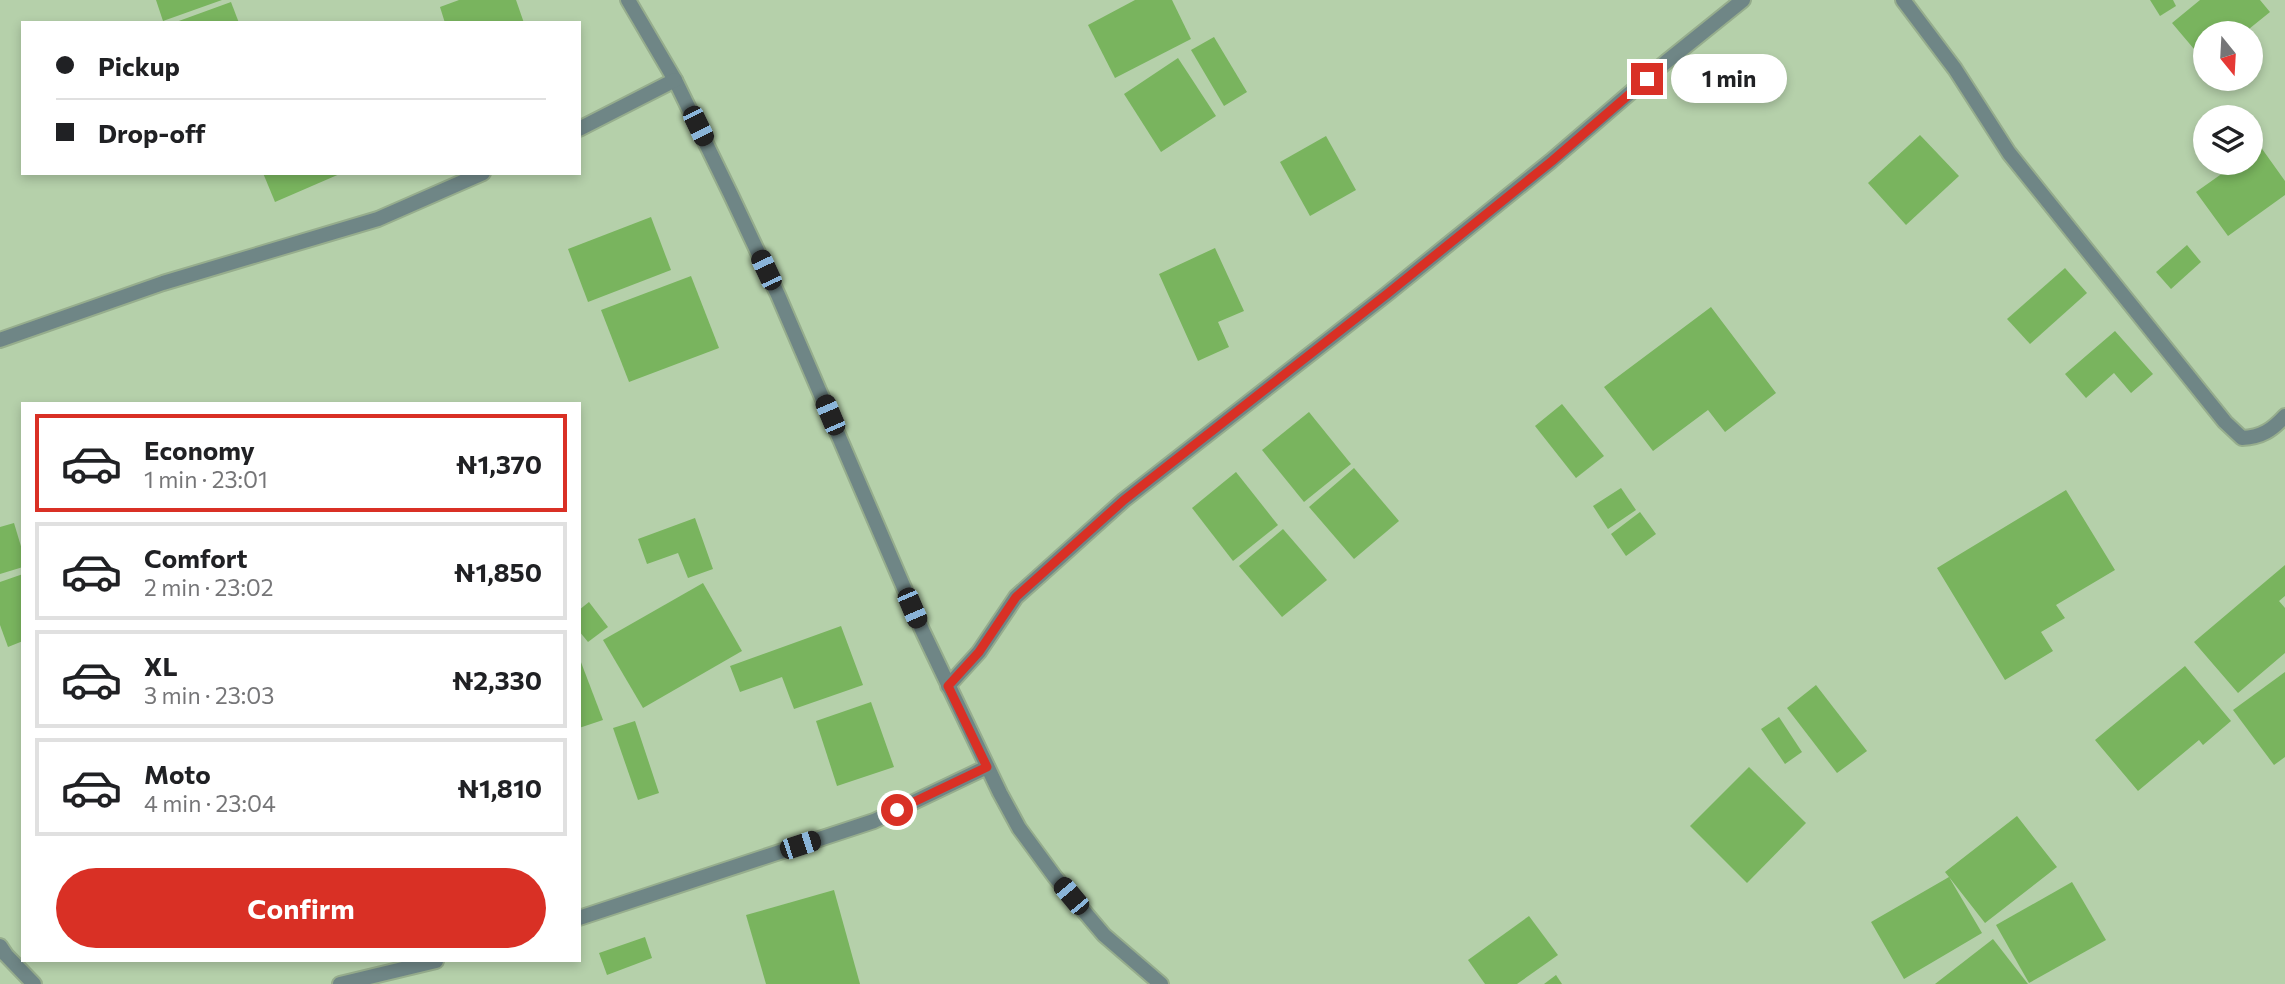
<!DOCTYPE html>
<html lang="en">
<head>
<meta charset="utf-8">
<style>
  :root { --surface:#fff; --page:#f6f6f6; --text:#202124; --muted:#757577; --line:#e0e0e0; --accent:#d93025 }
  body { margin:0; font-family:Commissioner,sans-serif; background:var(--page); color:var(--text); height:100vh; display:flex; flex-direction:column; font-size:26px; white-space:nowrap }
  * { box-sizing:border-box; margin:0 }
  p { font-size:23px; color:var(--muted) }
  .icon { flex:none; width:38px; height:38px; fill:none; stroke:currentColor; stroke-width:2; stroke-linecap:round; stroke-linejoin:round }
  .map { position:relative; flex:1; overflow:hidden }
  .panel { position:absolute; left:21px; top:402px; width:560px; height:560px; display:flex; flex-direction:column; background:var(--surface); border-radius:0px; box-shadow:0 4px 10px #0003 }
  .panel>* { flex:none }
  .top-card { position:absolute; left:21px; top:21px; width:560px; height:154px; border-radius:0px; box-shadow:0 4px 10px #0003; display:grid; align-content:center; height:154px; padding:0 35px; background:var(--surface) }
  .needle { width:46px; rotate:162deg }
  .buttons { position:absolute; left:2193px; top:21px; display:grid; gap:14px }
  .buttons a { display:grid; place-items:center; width:70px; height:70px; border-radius:50%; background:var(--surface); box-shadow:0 4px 10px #0003; font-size:35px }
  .end { position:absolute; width:32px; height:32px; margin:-16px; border:9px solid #d93025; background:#fff; box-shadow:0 0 0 4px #fff }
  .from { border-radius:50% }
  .bubble { position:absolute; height:49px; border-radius:24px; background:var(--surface); box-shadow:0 4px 10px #0003; font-size:23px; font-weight:700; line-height:49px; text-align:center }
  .car { position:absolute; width:21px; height:42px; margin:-21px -10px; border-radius:9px; box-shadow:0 0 5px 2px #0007; background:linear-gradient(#222 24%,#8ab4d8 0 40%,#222 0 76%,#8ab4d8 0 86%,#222 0) }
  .top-card b { display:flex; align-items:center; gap:24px; height:66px; font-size:26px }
  .top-card b+b { border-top:2px solid var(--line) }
  .top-card i { width:18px; height:18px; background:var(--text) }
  ul { padding:12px 0 0; list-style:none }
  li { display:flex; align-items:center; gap:21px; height:98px; margin:0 14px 10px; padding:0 21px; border:4px solid var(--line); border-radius:0px }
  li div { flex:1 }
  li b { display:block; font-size:26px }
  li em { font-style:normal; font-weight:700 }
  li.selected { border-color:var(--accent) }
  li>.icon { width:63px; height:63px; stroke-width:1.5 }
  .primary-button { display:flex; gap:14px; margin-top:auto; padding:14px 35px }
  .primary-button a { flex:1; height:80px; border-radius:42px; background:var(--accent); color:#fff; font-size:28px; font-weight:700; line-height:80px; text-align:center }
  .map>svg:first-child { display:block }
</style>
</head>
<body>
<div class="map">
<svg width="2285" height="984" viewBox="0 0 2285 984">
  <rect width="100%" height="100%" fill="#b5d0aa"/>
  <g fill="#79b45e">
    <polygon points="156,0 222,0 163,21"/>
    <polygon points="459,0 516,0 524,23 445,23 440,7"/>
    <polygon points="1135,0 1172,0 1191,39 1115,78 1088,25"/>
    <polygon points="2150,0 2173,0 2176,6 2160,16"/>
    <polygon points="2200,0 2260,0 2270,12 2244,33 2205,33 2205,62 2172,23"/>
    <polygon points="231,2 239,23 176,23 176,22"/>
    <polygon points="1214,37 1247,92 1224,106 1191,50"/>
    <polygon points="1178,58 1216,116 1161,152 1124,94"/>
    <polygon points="1920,135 1959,176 1906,225 1868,183"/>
    <polygon points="1326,136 1356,190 1310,216 1280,162"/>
    <polygon points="2260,146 2285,181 2285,195 2228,236 2196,192 2237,163 2250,163 2250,153"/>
    <polygon points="263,173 342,173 275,202"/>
    <polygon points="651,217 671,270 588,302 568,249"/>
    <polygon points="2187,245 2201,262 2171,289 2156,272"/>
    <polygon points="1215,248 1244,311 1218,322 1229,347 1198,361 1159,274"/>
    <polygon points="2065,268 2087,293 2030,344 2007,319"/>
    <polygon points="691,276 719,348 629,382 601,310"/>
    <polygon points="1711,307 1776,393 1725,432 1708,410 1653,451 1604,387"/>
    <polygon points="2115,331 2153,374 2131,393 2114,373 2086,398 2065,374"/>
    <polygon points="1562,404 1604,456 1576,478 1535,426"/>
    <polygon points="1309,412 1351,464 1304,502 1262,450"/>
    <polygon points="1354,468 1399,521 1354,559 1309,507"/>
    <polygon points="1236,472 1278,525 1233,561 1192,508"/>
    <polygon points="1621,488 1636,510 1608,529 1593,506"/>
    <polygon points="2066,490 2115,570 2056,605 2065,618 2041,632 2053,651 2005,680 1937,568"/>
    <polygon points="1640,512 1656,534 1626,556 1611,534"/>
    <polygon points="695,518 713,569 688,578 678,553 647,564 638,539"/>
    <polygon points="14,523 23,553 23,567 0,574 0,527"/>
    <polygon points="1283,529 1327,580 1282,617 1239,566"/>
    <polygon points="2285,565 2285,596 2279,601 2285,608 2285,653 2238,693 2194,642"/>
    <polygon points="23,574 23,641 8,647 0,625 0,582"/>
    <polygon points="703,583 742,651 643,708 603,640"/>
    <polygon points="589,602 608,627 588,642 579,631 579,610"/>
    <polygon points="841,626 863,685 794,709 782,677 740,692 730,666"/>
    <polygon points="579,657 603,720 579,728"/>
    <polygon points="2185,666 2231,721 2203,745 2199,740 2138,791 2095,740"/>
    <polygon points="2285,672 2285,757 2274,765 2233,710"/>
    <polygon points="1816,685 1867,751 1837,773 1787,708"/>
    <polygon points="871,702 894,767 837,786 816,721"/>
    <polygon points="1779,717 1802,752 1785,764 1761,729"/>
    <polygon points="635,721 659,793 638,800 613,728"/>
    <polygon points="1749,767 1806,823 1747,883 1690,826"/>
    <polygon points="2017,816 2057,867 1985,923 1949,877 1982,933 1904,979 1871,922 1949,877 1945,872"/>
    <polygon points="2072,882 2106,940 2029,983 1996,925"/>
    <polygon points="834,890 860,984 766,984 746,915"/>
    <polygon points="1529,916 1558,955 1517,984 1485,984 1468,960"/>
    <polygon points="645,937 652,958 607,975 599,953"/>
    <polygon points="1993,939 2028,984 1935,984"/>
    <polygon points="1556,975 1562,984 1544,984"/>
  </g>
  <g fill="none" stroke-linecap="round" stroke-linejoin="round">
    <g stroke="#96ad8d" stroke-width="18">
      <g id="minor">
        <polyline points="628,0 675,80 731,195 778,295 923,632 1000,793 1019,828 1055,877 1104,935 1161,984"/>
        <path d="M1903 0 1955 69 2009 153 2225 422 2242 438C2262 437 2272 430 2285 416"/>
        <polyline points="579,129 675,80"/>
        <polyline points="0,340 163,283 378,219 483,173"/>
        <polyline points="948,686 979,652 1016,597 1124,500 1387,294 1551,161 1666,62 1743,0"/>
        <polyline points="579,918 874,821 987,767"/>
        <polyline points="0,946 6,955 34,984"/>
        <polyline points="340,984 436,961"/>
      </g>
    </g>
    <use href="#minor" stroke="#6f8686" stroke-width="14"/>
  </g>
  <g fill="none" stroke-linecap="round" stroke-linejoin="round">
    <polyline stroke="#d93025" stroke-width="9" points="897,810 987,767 948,686 979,652 1016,597 1124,500 1387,294 1552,161 1647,79"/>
  </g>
</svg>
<div class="buttons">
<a><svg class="needle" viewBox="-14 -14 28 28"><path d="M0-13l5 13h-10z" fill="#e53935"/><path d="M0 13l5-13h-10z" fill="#757577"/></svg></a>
<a><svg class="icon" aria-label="layers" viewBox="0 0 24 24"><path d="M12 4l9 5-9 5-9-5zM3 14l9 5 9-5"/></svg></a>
</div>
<i class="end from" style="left:897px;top:810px"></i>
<i class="end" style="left:1647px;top:79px"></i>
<div class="bubble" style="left:1671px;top:54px;width:116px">1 min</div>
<i class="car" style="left:698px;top:126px;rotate:154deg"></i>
<i class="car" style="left:766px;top:270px;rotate:335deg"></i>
<i class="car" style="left:830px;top:415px;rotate:337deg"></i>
<i class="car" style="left:912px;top:608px;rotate:157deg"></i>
<i class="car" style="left:800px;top:845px;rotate:72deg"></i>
<i class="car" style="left:1071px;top:896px;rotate:320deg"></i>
<div class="top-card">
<b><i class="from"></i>Pickup</b>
<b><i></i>Drop-off</b>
</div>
<section class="panel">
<ul>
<li class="selected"><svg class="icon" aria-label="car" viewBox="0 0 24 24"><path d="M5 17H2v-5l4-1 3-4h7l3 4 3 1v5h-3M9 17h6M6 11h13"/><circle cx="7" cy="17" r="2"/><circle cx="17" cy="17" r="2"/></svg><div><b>Economy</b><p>1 min · 23:01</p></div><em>₦1,370</em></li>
<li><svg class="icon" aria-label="car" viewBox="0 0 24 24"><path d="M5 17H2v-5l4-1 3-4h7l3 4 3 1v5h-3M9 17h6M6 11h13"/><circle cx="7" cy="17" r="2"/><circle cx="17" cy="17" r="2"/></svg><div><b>Comfort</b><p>2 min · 23:02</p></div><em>₦1,850</em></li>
<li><svg class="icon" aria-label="car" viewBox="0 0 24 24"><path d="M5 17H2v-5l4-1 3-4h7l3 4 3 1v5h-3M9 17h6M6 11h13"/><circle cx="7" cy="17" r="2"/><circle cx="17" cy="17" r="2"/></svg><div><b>XL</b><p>3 min · 23:03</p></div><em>₦2,330</em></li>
<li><svg class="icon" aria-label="car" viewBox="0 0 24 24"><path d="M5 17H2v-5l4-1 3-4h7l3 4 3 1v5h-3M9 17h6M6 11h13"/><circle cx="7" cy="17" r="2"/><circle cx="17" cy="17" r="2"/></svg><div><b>Moto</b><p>4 min · 23:04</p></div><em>₦1,810</em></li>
</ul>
<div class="primary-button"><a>Confirm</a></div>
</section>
</div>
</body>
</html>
